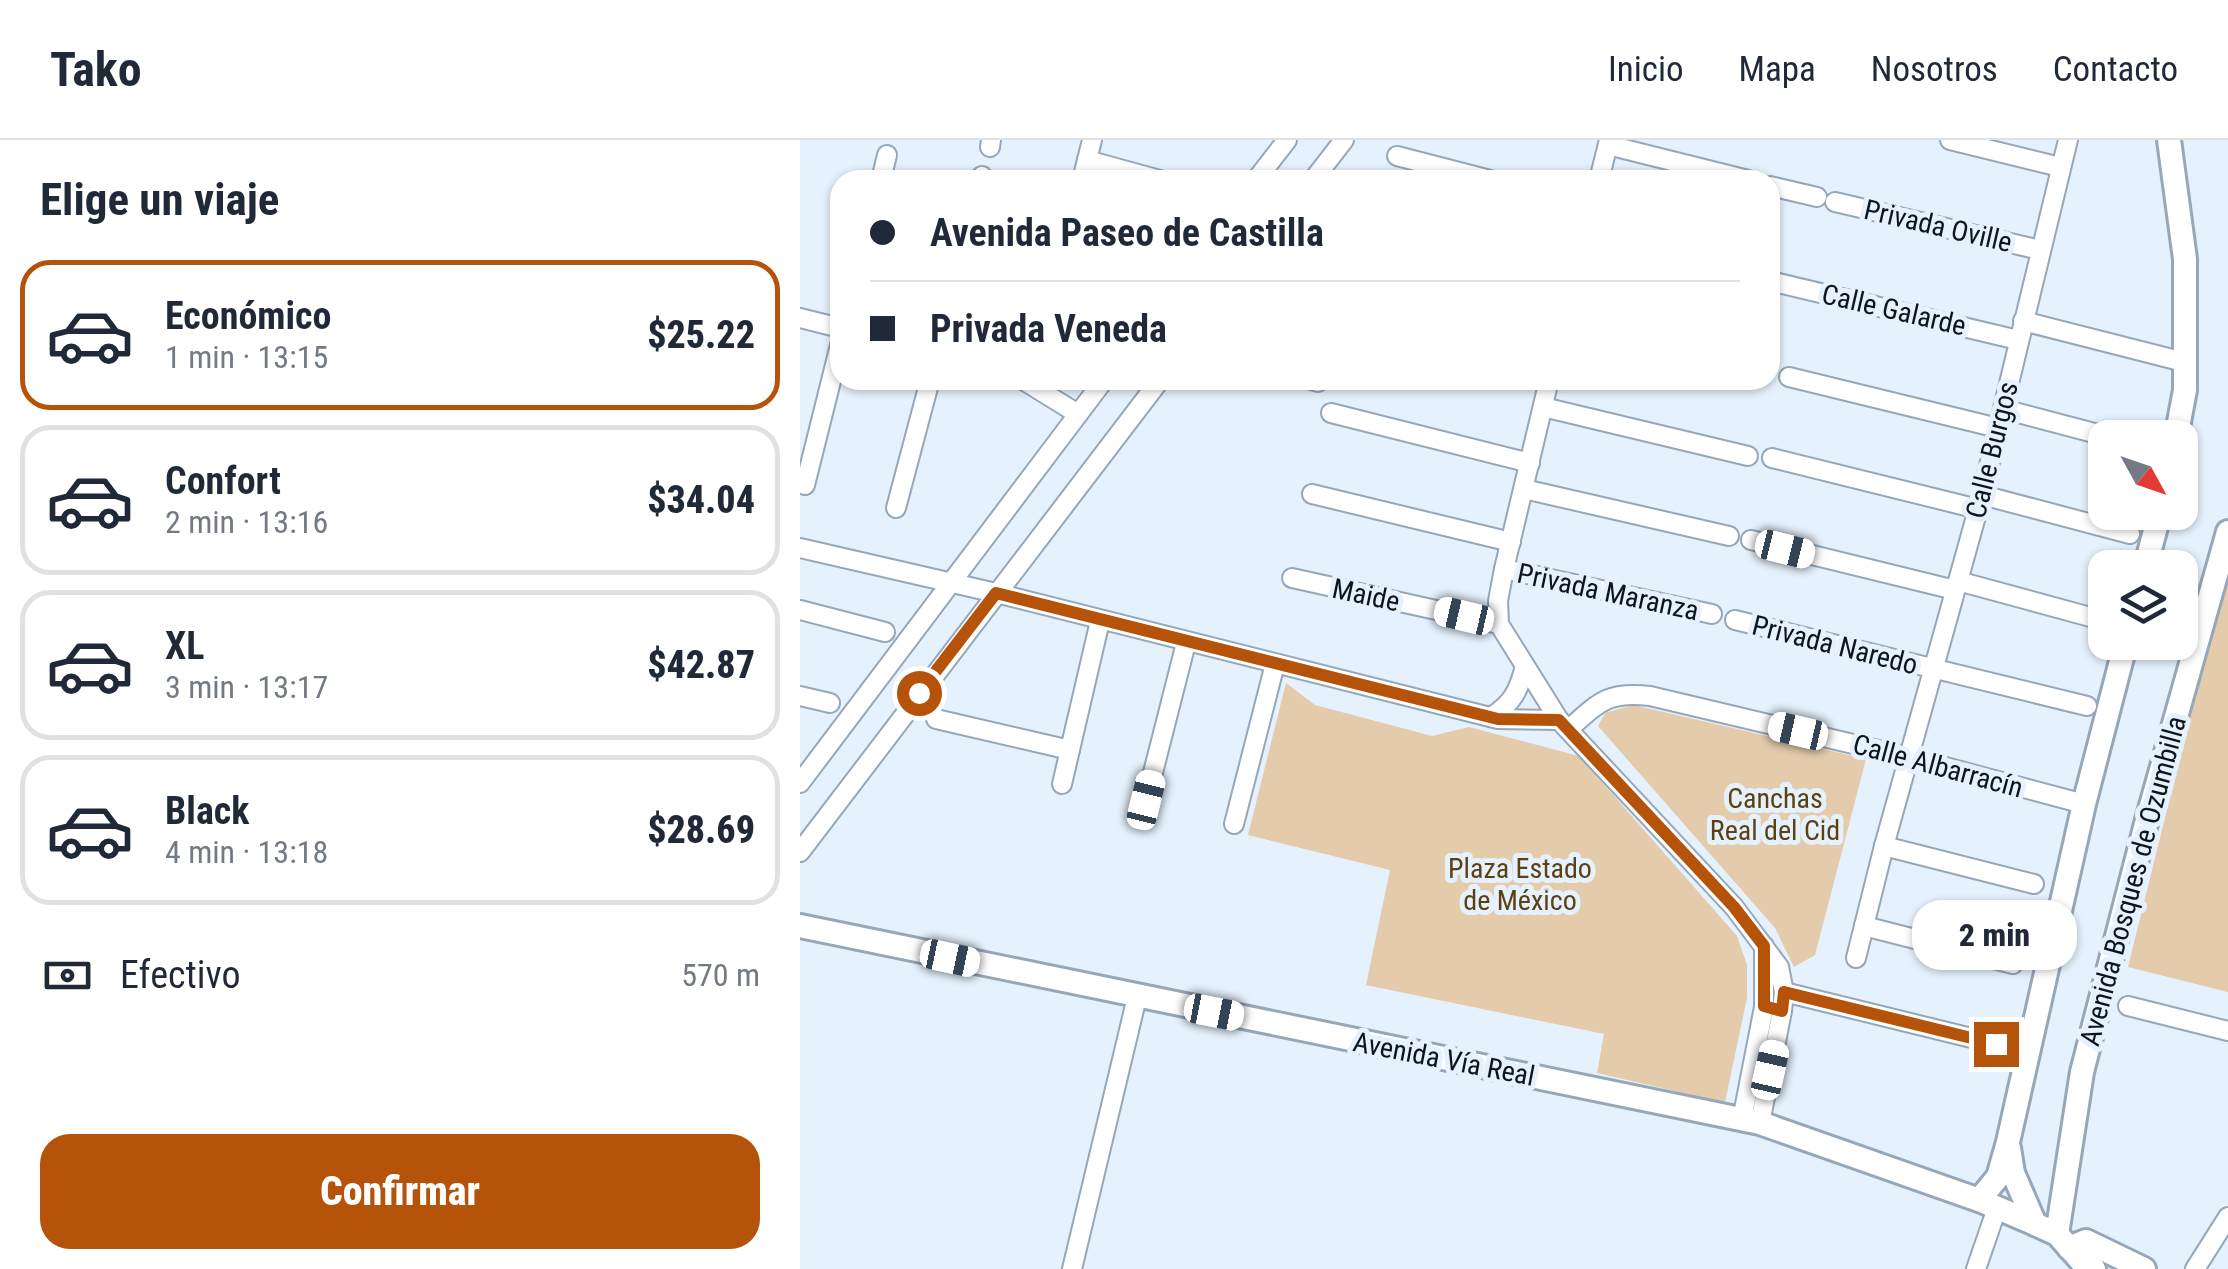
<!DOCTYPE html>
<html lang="es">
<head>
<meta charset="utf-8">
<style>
  :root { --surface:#fff; --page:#f6f6f7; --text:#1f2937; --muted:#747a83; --line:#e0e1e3; --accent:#b45309 }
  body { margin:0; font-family:"Roboto Condensed",sans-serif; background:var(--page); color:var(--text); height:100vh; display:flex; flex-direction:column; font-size:38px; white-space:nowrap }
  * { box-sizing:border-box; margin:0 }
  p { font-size:32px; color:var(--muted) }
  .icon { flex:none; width:55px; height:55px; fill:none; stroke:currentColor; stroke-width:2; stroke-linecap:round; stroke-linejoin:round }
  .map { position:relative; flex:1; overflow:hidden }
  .sheet { display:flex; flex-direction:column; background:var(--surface); width:800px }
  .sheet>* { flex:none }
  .banner { position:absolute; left:30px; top:30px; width:950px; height:220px; border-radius:30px; box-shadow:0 2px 8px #0004; display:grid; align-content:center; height:220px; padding:0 40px; background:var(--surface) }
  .needle { width:65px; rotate:130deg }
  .tools { position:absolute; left:1288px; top:280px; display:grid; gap:20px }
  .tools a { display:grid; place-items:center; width:110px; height:110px; border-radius:20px; background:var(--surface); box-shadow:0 2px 8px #0004; font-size:50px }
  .end { position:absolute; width:45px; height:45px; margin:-22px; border:12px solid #b45309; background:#fff; box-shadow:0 0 0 5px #fff }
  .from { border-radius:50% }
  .bubble { position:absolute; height:70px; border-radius:30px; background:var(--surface); box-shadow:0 2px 8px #0004; font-size:32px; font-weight:800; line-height:70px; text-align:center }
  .car { position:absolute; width:30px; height:60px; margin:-30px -15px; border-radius:12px; box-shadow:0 0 8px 2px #0007; background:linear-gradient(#fff 24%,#345 0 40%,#fff 0 76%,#345 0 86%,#fff 0) }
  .banner b { display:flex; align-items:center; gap:35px; height:95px; font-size:38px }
  .banner b+b { border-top:2px solid var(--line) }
  .banner i { width:25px; height:25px; background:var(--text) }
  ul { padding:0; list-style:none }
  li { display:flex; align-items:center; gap:30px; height:150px; margin:0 20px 15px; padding:0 20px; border:5px solid var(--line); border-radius:30px }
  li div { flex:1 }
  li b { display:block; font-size:38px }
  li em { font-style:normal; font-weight:800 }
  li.on { border-color:var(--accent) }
  li>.icon { width:90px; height:90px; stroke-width:1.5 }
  h2 { padding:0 40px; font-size:45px; line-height:120px }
  .pay { display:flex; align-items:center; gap:25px; height:110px; padding:0 40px; font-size:38px }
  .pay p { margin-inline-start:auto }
  .primary-button { display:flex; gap:20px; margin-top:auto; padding:20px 40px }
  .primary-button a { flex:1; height:115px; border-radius:30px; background:var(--accent); color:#fff; font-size:40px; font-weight:800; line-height:115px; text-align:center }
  header { display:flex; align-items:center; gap:60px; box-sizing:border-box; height:140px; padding:0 50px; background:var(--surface); border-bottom:2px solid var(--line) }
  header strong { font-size:48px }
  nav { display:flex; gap:55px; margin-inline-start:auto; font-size:35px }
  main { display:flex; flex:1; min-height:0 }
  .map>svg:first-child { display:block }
</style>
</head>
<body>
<header>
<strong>Tako</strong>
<nav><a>Inicio</a><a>Mapa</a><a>Nosotros</a><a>Contacto</a></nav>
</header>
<main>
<section class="sheet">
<h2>Elige un viaje</h2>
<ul>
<li class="on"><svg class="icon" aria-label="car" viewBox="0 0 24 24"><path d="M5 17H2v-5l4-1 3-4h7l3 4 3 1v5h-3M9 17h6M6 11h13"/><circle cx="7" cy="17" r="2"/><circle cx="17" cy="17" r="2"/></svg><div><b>Económico</b><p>1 min · 13:15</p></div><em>$25.22</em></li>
<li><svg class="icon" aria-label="car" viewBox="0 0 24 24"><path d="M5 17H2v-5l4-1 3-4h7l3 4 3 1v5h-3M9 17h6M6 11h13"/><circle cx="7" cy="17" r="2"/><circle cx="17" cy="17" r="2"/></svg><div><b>Confort</b><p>2 min · 13:16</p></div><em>$34.04</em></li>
<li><svg class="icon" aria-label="car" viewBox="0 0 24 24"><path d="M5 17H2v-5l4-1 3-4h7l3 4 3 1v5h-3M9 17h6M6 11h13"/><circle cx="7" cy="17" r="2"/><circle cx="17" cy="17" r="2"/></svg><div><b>XL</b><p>3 min · 13:17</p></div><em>$42.87</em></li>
<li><svg class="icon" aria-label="car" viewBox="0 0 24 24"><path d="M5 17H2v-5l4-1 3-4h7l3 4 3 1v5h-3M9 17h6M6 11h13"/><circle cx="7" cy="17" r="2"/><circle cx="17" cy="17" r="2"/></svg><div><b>Black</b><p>4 min · 13:18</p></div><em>$28.69</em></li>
</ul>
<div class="pay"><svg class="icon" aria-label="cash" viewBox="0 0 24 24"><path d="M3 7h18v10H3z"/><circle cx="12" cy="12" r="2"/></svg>Efectivo<p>570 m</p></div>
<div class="primary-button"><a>Confirmar</a></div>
</section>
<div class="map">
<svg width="1428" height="1129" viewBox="0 0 1428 1129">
  <rect width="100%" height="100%" fill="#e5f1fc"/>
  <g fill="#e3cbab">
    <polygon points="1428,423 1428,852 1328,827"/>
    <polygon points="486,543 515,565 632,596 669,587 779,616 937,796 947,825 947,858 924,967 887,959 875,951 797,933 804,894 566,845 590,730 448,695"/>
    <polygon points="833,565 1066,619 1015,815 994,827 975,788 798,586 805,573"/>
  </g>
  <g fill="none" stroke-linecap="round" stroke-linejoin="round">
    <g stroke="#95a7b9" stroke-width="22">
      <g id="minor">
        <polyline points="1150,0 1260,27"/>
        <polyline points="808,5 948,40"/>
        <polyline points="190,7 191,0"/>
        <polyline points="597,16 690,40"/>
        <polyline points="287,20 360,40"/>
        <polyline points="81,40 87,15"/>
        <polyline points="181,40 182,36"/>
        <polyline points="282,40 292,0"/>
        <polyline points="456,40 487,0"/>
        <polyline points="513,40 544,0"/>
        <polyline points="799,40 809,0"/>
        <polyline points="970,46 1017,57"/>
        <polyline points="1035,62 1240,110"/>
        <polyline points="970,141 1218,200"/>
        <polyline points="0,178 40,188"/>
        <polyline points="1223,181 1384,222"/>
        <polyline points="989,237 1198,288"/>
        <polyline points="223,240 278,274"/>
        <polyline points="511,240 518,242"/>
        <polyline points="749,240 704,429 698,461 699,484 759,580 934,767 979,827 984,852 982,871 960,983"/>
        <polyline points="743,267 948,316"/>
        <polyline points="1203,269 1313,298"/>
        <polyline points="531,273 730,323"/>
        <polyline points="972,318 1178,369"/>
        <polyline points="5,345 40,205"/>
        <polyline points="724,349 929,396"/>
        <polyline points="512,354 711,402"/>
        <polyline points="1182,355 1330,394"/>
        <polyline points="96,368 130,240"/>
        <polyline points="951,400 1155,450"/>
        <polyline points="0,408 196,453 698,579 759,580"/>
        <polyline points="704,429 912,474"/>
        <polyline points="492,438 699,484"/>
        <polyline points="1158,441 1305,481"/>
        <polyline points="0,470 85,492"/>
        <polyline points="935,480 1287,566"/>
        <polyline points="0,556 30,563"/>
        <path d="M691 577C713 563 719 550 725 526"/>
        <polyline points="136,579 270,610"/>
        <path d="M769 589C799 562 808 551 850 556L1108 617 1284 664"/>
        <polyline points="0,643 304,240"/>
        <polyline points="262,644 300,481"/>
        <polyline points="346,660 386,503"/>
        <polyline points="434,684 475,524"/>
        <polyline points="1084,706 1234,744"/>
        <polyline points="0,712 360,240"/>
        <polyline points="1064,786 1213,824"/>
        <polyline points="1056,818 1084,706 1182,355 1268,0"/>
        <polyline points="984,852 1196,904"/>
        <polyline points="1328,866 1428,891"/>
        <polyline points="942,980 964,867 964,806"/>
        <polyline points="272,1129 337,857"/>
        <polyline points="1176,1129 1197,1068"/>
        <polyline points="1395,1129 1428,1077"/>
      </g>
    </g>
    <g stroke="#95a7b9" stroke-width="28">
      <g id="major">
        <polyline points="1369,0 1385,119 1385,250 1376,298"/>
        <polyline points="1345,428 1360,372"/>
        <polyline points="0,786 960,983 1179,1060 1235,1084 1257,1094 1282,1122 1294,1129"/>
        <polyline points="1209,1008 1213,1033 1235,1084"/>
        <polyline points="1179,1060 1198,1037 1208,1002 1284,664 1326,502"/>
        <polyline points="1257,1094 1282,932 1347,680 1428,392"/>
        <polyline points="1269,1108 1286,1101 1344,1129"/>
      </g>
    </g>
    <use href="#minor" stroke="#fff" stroke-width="18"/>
    <use href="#major" stroke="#fff" stroke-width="22"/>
  </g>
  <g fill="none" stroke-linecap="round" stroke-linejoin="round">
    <polyline stroke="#b45309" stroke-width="12" points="119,553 196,453 698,579 759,580 934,767 964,806 964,866 982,871 984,852 1196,904"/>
  </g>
  <g text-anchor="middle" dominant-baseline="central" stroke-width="10" stroke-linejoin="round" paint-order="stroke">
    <g font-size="28" fill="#0d141a" stroke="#e5f1fc">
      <text transform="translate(1138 86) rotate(13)">Privada Oville</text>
      <text transform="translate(1094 170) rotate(13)">Calle Galarde</text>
      <text transform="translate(1192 310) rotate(-76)">Calle Burgos</text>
      <text transform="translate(808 452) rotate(12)">Privada Maranza</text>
      <text transform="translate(566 455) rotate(12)">Maide</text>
      <text transform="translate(1035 505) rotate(14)">Privada Naredo</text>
      <text transform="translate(1138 626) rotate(15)">Calle Albarracín</text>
      <text transform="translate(1333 741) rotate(-75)">Avenida Bosques de Ozumbilla</text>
      <text transform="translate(644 919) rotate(11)">Avenida Vía Real</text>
    </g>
    <g font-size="28" fill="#5c4012" stroke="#e5f1fc">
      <text x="975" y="658">Canchas<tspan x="975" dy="32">Real del Cid</tspan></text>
      <text x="720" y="728">Plaza Estado<tspan x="720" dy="32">de México</tspan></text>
    </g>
  </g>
</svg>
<div class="tools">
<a><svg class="needle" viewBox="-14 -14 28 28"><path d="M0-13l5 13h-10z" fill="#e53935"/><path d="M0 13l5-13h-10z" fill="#747a83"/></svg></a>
<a><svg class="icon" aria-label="layers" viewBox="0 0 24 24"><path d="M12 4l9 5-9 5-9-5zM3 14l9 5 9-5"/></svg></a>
</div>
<i class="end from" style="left:119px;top:553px"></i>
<i class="end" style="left:1196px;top:904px"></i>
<div class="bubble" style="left:1112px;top:760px;width:165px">2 min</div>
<i class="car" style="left:985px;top:409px;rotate:104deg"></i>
<i class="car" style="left:664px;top:476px;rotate:283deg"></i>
<i class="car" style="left:998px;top:591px;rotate:283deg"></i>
<i class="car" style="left:346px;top:660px;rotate:14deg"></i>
<i class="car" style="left:150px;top:818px;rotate:102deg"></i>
<i class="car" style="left:414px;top:872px;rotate:101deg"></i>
<i class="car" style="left:970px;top:930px;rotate:13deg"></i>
<div class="banner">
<b><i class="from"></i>Avenida Paseo de Castilla</b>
<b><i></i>Privada Veneda</b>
</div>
</div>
</main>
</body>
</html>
